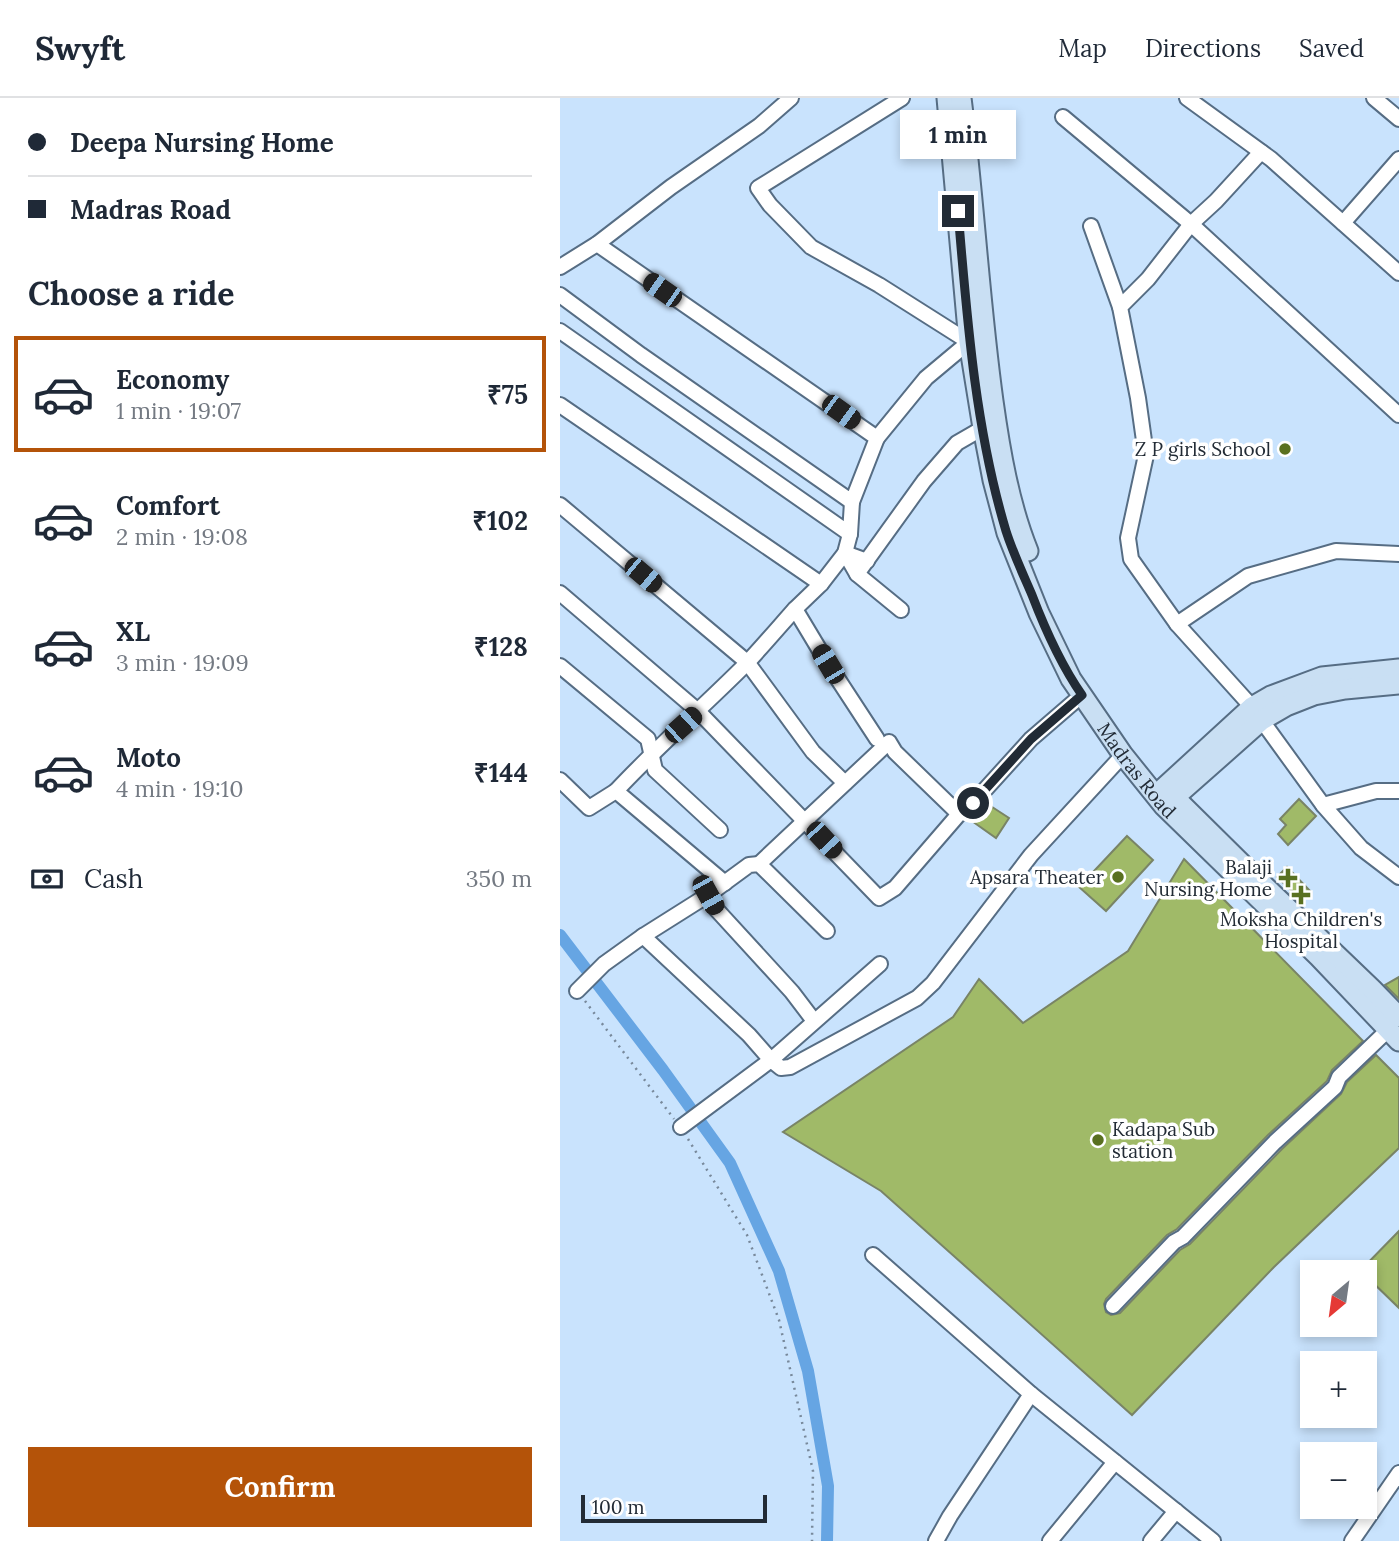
<!DOCTYPE html>
<html lang="en">
<head>
<meta charset="utf-8">
<style>
  :root { --surface:#fff; --page:#f6f6f7; --text:#1f2937; --muted:#747a83; --line:#e0e1e3; --accent:#b45309 }
  body { margin:0; font-family:Lora,serif; background:var(--page); color:var(--text); height:100vh; display:flex; flex-direction:column; font-size:26px; white-space:nowrap }
  * { box-sizing:border-box; margin:0 }
  p { font-size:23px; color:var(--muted) }
  .icon { flex:none; width:38px; height:38px; fill:none; stroke:currentColor; stroke-width:2; stroke-linecap:round; stroke-linejoin:round }
  .map { position:relative; flex:1; overflow:hidden }
  .side { display:flex; flex-direction:column; background:var(--surface); width:560px }
  .side>* { flex:none }
  .top-card { display:grid; align-content:center; height:154px; padding:0 28px; background:var(--surface) }
  .needle { width:46px; rotate:209deg }
  .controls { position:absolute; left:740px; top:1162px; display:grid; gap:14px }
  .controls a { display:grid; place-items:center; width:77px; height:77px; border-radius:0px; background:var(--surface); box-shadow:0 4px 10px #0003; font-size:35px }
  .scale { position:absolute; left:21px; bottom:18px; width:186px; box-sizing:border-box; padding-left:7px; border:4px solid #222b35; border-top:0; font-size:19px; line-height:24px; white-space:nowrap; color:#222b35; -webkit-text-stroke:5px #fff; paint-order:stroke }
  .end { position:absolute; width:32px; height:32px; margin:-16px; border:9px solid #222b35; background:#fff; box-shadow:0 0 0 4px #fff }
  .from { border-radius:50% }
  .bubble { position:absolute; height:49px; border-radius:0px; background:var(--surface); box-shadow:0 4px 10px #0003; font-size:23px; font-weight:700; line-height:49px; text-align:center }
  .car { position:absolute; width:21px; height:42px; margin:-21px -10px; border-radius:9px; box-shadow:0 0 5px 2px #0007; background:linear-gradient(#222 24%,#8ab4d8 0 40%,#222 0 76%,#8ab4d8 0 86%,#222 0) }
  .top-card b { display:flex; align-items:center; gap:24px; height:66px; font-size:26px }
  .top-card b+b { border-top:2px solid var(--line) }
  .top-card i { width:18px; height:18px; background:var(--text) }
  ul { padding:0; list-style:none }
  li { display:flex; align-items:center; gap:21px; height:116px; margin:0 14px 10px; padding:0 14px; border:4px solid transparent; border-radius:0px }
  li div { flex:1 }
  li b { display:block; font-size:26px }
  li em { font-style:normal; font-weight:700 }
  li.selected { border-color:var(--accent) }
  li>.icon { width:63px; height:63px; stroke-width:1.5 }
  h2 { padding:0 28px; font-size:32px; line-height:84px }
  .pay { display:flex; align-items:center; gap:18px; height:77px; padding:0 28px; font-size:26px }
  .pay p { margin-inline-start:auto }
  .primary-button { display:flex; gap:14px; margin-top:auto; padding:14px 28px }
  .primary-button a { flex:1; height:80px; border-radius:0px; background:var(--accent); color:#fff; font-size:28px; font-weight:700; line-height:80px; text-align:center }
  header { display:flex; align-items:center; gap:42px; box-sizing:border-box; height:98px; padding:0 35px; background:var(--surface); border-bottom:2px solid var(--line) }
  header strong { font-size:33px }
  nav { display:flex; gap:38px; margin-inline-start:auto; font-size:24px }
  main { display:flex; flex:1; min-height:0 }
  .map>svg:first-child { display:block }
</style>
</head>
<body>
<header>
<strong>Swyft</strong>
<nav><a>Map</a><a>Directions</a><a>Saved</a></nav>
</header>
<main>
<section class="side">
<div class="top-card">
<b><i class="from"></i>Deepa Nursing Home</b>
<b><i></i>Madras Road</b>
</div>
<h2>Choose a ride</h2>
<ul>
<li class="selected"><svg class="icon" aria-label="car" viewBox="0 0 24 24"><path d="M5 17H2v-5l4-1 3-4h7l3 4 3 1v5h-3M9 17h6M6 11h13"/><circle cx="7" cy="17" r="2"/><circle cx="17" cy="17" r="2"/></svg><div><b>Economy</b><p>1 min · 19:07</p></div><em>₹75</em></li>
<li><svg class="icon" aria-label="car" viewBox="0 0 24 24"><path d="M5 17H2v-5l4-1 3-4h7l3 4 3 1v5h-3M9 17h6M6 11h13"/><circle cx="7" cy="17" r="2"/><circle cx="17" cy="17" r="2"/></svg><div><b>Comfort</b><p>2 min · 19:08</p></div><em>₹102</em></li>
<li><svg class="icon" aria-label="car" viewBox="0 0 24 24"><path d="M5 17H2v-5l4-1 3-4h7l3 4 3 1v5h-3M9 17h6M6 11h13"/><circle cx="7" cy="17" r="2"/><circle cx="17" cy="17" r="2"/></svg><div><b>XL</b><p>3 min · 19:09</p></div><em>₹128</em></li>
<li><svg class="icon" aria-label="car" viewBox="0 0 24 24"><path d="M5 17H2v-5l4-1 3-4h7l3 4 3 1v5h-3M9 17h6M6 11h13"/><circle cx="7" cy="17" r="2"/><circle cx="17" cy="17" r="2"/></svg><div><b>Moto</b><p>4 min · 19:10</p></div><em>₹144</em></li>
</ul>
<div class="pay"><svg class="icon" aria-label="cash" viewBox="0 0 24 24"><path d="M3 7h18v10H3z"/><circle cx="12" cy="12" r="2"/></svg>Cash<p>350 m</p></div>
<div class="primary-button"><a>Confirm</a></div>
</section>
<div class="map">
<svg width="839" height="1443" viewBox="0 0 839 1443">
  <rect width="100%" height="100%" fill="#c9e3fd"/>
  <g fill="none" stroke-linecap="round" stroke-linejoin="round">
    <polyline stroke="#66a5e3" stroke-width="12" points="0,837 103,972 170,1065 219,1173 248,1273 268,1388 267,1443"/>
  </g>
  <g fill="#a0ba68" stroke="#798466" stroke-width="2">
    <polygon points="739,701 756,718 728,747 718,736 726,727 720,721"/>
    <polygon points="426,705 449,720 436,740 409,721"/>
    <polygon points="567,738 593,762 546,813 519,789"/>
    <polygon points="624,761 803,943 772,972 767,983 708,1037 617,1131 607,1137 546,1201 544,1206 546,1214 551,1217 560,1215 620,1152 630,1146 722,1051 781,996 787,984 816,957 839,980 839,1050 714,1169 572,1317 321,1093 223,1034 393,919 419,881 463,925 568,853"/>
    <polygon points="727,769 751,794 739,804 730,795 732,793 717,779"/>
    <polygon points="839,879 839,901 825,887"/>
    <polygon points="839,1133 839,1210 805,1177 805,1174 800,1173"/>
  </g>
  <g fill="none" stroke-linecap="round" stroke-linejoin="round">
    <g stroke="#566d84" stroke-width="18">
      <g id="minor">
        <polyline points="627,0 711,61 839,175"/>
        <polyline points="814,0 839,21"/>
        <polyline points="503,19 631,126 839,317"/>
        <polyline points="783,125 839,61"/>
        <polyline points="531,128 560,209"/>
        <polyline points="0,169 37,146 111,89 199,28 231,0"/>
        <polyline points="0,197 81,257 292,404 317,340 37,146"/>
        <polyline points="0,233 290,436 292,404"/>
        <polyline points="0,307 261,486"/>
        <polyline points="317,340 366,280 409,244 319,187 251,149 210,107 198,90 342,0"/>
        <polyline points="0,407 187,564 253,654 285,685"/>
        <polyline points="290,436 285,455 261,486 235,511 268,566 317,641"/>
        <polyline points="839,456 776,453 688,478 617,526 692,609 763,707 816,693 839,693"/>
        <polyline points="307,463 285,455 297,476 341,512"/>
        <polyline points="297,476 364,383 397,345 423,330 430,332"/>
        <polyline points="0,495 138,613 319,800 335,790 399,716 413,705 471,641 522,597"/>
        <polyline points="617,526 571,461 568,440 586,357 578,300 560,209 588,181 631,126 656,103 701,54"/>
        <polyline points="0,568 88,641 95,672 160,732"/>
        <polyline points="0,682 29,710 56,693 165,785"/>
        <path d="M56 693C97 649 142 610 185 567 202 549 219 529 235 511"/>
        <polyline points="763,707 801,750 839,779"/>
        <polyline points="199,766 329,644 335,654 399,716"/>
        <polyline points="148,797 156,811 232,894 254,923"/>
        <polyline points="83,838 189,937 211,962 221,970 230,969 357,900 373,885 471,757 563,657"/>
        <polyline points="17,893 44,866 83,838 148,797 189,767 199,766 267,833"/>
        <polyline points="121,1029 211,962 320,866"/>
        <polyline points="313,1157 471,1296 390,1418 376,1443"/>
        <polyline points="553,1208 614,1144 623,1139 715,1044 775,989 779,979 828,932"/>
        <polyline points="471,1296 653,1443"/>
        <polyline points="490,1443 555,1364"/>
        <polyline points="591,1443 616,1413"/>
        <polyline points="792,1443 839,1375"/>
      </g>
    </g>
    <g stroke="#566d84" stroke-width="23">
      <g id="secondary">
        <path id="s1" d="M387 0 409 244 423 330 433 382 447 435 479 515 511 581 563 657 604 708 759 859 839 943"/>
        <path d="M401 0C414 101 419 202 433 303 440 353 449 406 468 453"/>
        <polyline points="607,692 693,777 812,891 839,919"/>
        <polyline points="596,697 692,609 711,598 762,579 839,571"/>
        <polyline points="606,707 702,622 726,608 754,597 785,591 839,586"/>
      </g>
    </g>
    <g stroke="#78899b" stroke-width="2.5" stroke-dasharray="2 5" stroke-linecap="butt">
      <polyline points="25,903 114,1021"/>
      <polyline points="128,1041 187,1137 219,1222 253,1373 252,1443"/>
    </g>
    <use href="#minor" stroke="#fff" stroke-width="14"/>
    <use href="#secondary" stroke="#c9dff3" stroke-width="19"/>
  </g>
  <g fill="none" stroke-linecap="round" stroke-linejoin="round">
    <path stroke="#222b35" stroke-width="9" d="M398 113C407 220 415 330 446 433 453 455 463 476 472 497 485 531 501 567 522 597L471 641 413 705"/>
  </g>
  <g fill="#597020" stroke="#fff" stroke-width="2.5">
    <circle cx="725" cy="351" r="7"/>
    <circle cx="558" cy="779" r="7"/>
    <path d="M724.5 769.5h7v7h7v7h-7v7h-7v-7h-7v-7h7z"/>
    <path d="M737.5 786.5h7v7h7v7h-7v7h-7v-7h-7v-7h7z"/>
    <circle cx="538" cy="1042" r="7"/>
  </g>
  <g text-anchor="middle" dominant-baseline="central" stroke-width="7" stroke-linejoin="round" paint-order="stroke">
    <g font-size="19" fill="#222b35" stroke="#fff" text-anchor="end">
      <text x="711" y="351">Z P girls School</text>
      <text x="712" y="769">Balaji<tspan x="712" dy="22">Nursing Home</tspan></text>
      <text x="544" y="779">Apsara Theater</text>
      <text x="741" y="821" text-anchor="middle">Moksha Children's<tspan x="741" dy="22">Hospital</tspan></text>
      <text x="552" y="1031" text-anchor="start">Kadapa Sub<tspan x="552" dy="22">station</tspan></text>
    </g>
    <g font-size="19" fill="#222b35" stroke="#fff">
      <text stroke="none"><textPath href="#s1" startOffset="712">Madras Road</textPath></text>
    </g>
  </g>
</svg>
<div class="controls">
<a><svg class="needle" viewBox="-14 -14 28 28"><path d="M0-13l5 13h-10z" fill="#e53935"/><path d="M0 13l5-13h-10z" fill="#747a83"/></svg></a>
<a>+</a>
<a>−</a>
</div>
<div class="scale">100 m</div>
<i class="end from" style="left:413px;top:705px"></i>
<i class="end" style="left:398px;top:113px"></i>
<div class="bubble" style="left:340px;top:12px;width:116px">1 min</div>
<i class="car" style="left:102px;top:192px;rotate:305deg"></i>
<i class="car" style="left:281px;top:314px;rotate:126deg"></i>
<i class="car" style="left:83px;top:477px;rotate:130deg"></i>
<i class="car" style="left:268px;top:566px;rotate:329deg"></i>
<i class="car" style="left:123px;top:627px;rotate:48deg"></i>
<i class="car" style="left:264px;top:742px;rotate:137deg"></i>
<i class="car" style="left:148px;top:797px;rotate:151deg"></i>
</div>
</main>
</body>
</html>
